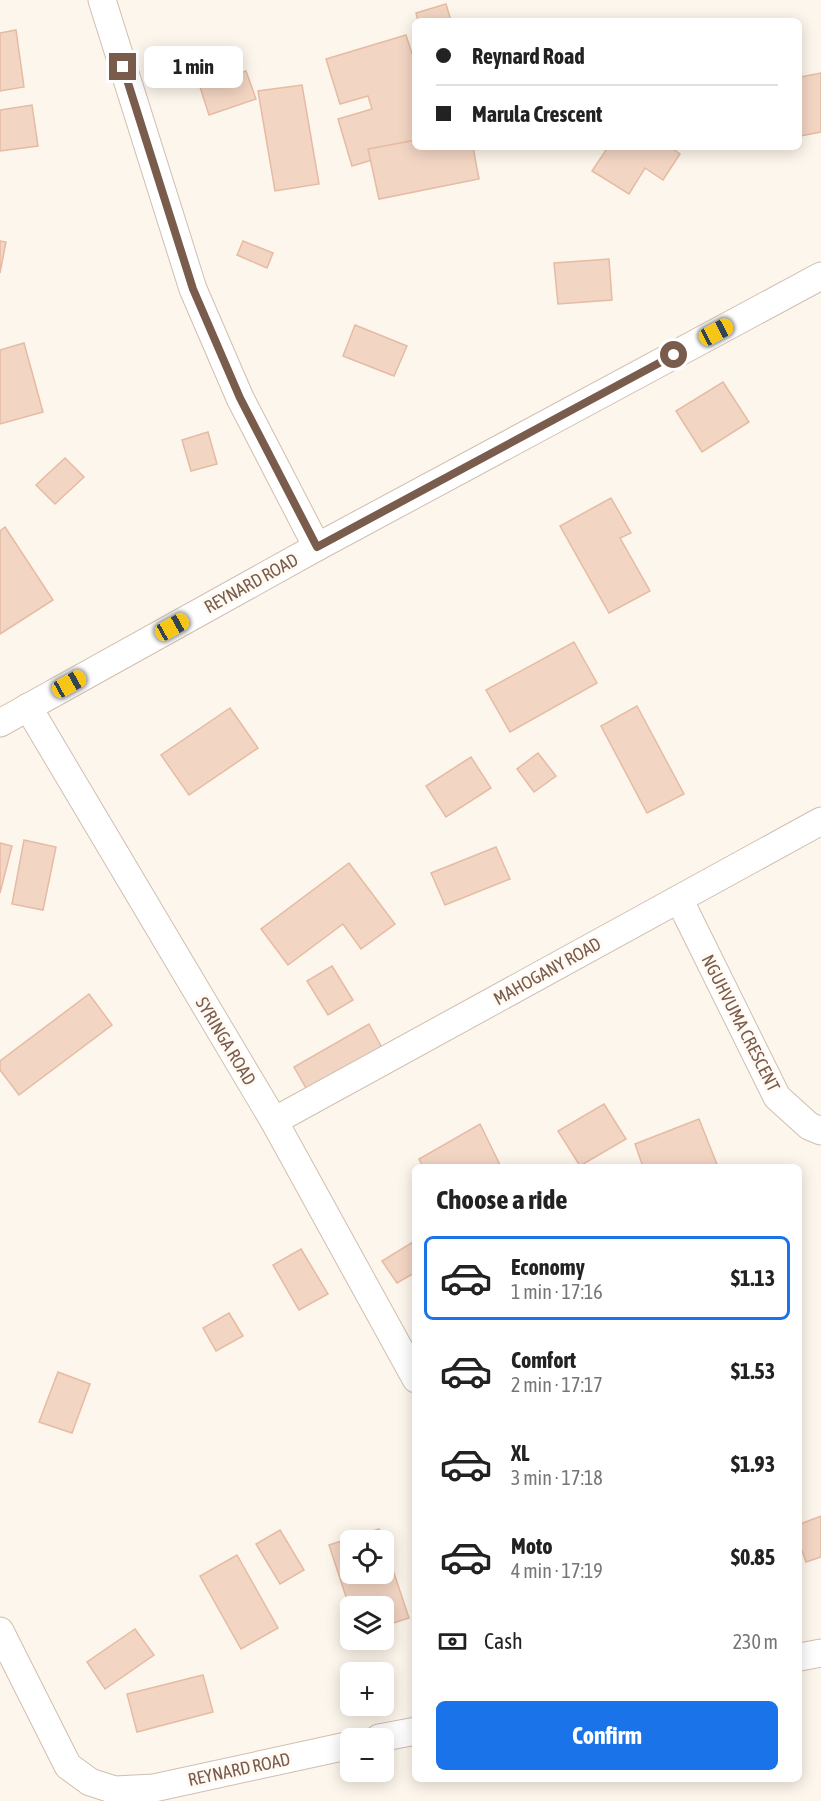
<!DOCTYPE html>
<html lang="en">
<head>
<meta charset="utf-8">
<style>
  :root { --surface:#fff; --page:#f2f2f2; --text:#222; --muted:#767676; --line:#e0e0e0; --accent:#1a73e8 }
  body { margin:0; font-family:"Asap Condensed",sans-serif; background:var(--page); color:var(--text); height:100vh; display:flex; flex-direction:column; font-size:22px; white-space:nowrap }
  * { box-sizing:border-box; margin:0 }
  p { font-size:20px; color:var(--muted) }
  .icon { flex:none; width:33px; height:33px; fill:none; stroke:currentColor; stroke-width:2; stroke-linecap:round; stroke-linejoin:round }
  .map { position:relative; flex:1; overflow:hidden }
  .details { position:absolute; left:412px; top:1164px; width:390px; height:618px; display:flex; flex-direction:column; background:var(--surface); border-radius:9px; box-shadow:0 3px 15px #0003 }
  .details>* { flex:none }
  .hud { position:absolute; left:412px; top:18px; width:390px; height:132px; border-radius:9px; box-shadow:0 3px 15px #0003; display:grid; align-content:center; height:132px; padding:0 24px; background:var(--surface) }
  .buttons { position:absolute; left:340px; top:1530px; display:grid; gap:12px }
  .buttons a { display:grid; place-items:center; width:54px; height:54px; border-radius:9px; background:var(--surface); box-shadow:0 3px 15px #0003; font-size:30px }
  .end { position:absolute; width:27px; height:27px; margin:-14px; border:8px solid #7a5c4d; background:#fff; box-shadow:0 0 0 3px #fff }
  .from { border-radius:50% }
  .bubble { position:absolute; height:42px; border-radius:9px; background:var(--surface); box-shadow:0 3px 15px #0003; font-size:20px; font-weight:700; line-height:42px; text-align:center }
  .car { position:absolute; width:18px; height:36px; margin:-18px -9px; border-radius:8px; box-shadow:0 0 4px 2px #0007; background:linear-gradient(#f5c518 24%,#345 0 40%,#f5c518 0 76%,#345 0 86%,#f5c518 0) }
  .hud b { display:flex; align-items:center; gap:21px; height:57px; font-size:22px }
  .hud b+b { border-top:2px solid var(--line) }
  .hud i { width:15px; height:15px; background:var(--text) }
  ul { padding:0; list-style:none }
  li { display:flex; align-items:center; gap:18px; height:84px; margin:0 12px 9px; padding:0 12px; border:3px solid transparent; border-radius:9px }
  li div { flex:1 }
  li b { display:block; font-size:22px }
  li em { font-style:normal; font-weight:700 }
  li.active { border-color:var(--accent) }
  li>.icon { width:54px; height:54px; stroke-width:1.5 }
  h2 { padding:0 24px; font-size:27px; line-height:72px }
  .pay { display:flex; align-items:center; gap:15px; height:66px; padding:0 24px; font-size:22px }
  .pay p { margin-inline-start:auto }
  .button { display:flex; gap:12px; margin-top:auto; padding:12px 24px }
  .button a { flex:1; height:69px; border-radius:9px; background:var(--accent); color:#fff; font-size:24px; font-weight:700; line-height:69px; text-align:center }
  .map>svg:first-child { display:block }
</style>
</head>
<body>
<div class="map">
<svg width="821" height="1801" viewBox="0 0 821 1801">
  <rect width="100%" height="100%" fill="#fdf6ec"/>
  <g fill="#f3d5c3" stroke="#e6bba3" stroke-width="1.5">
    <polygon points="446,4 451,21 418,21 416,13"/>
    <polygon points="16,30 24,87 0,91 0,33"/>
    <polygon points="406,35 416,66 416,147 352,166 338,119 372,109 368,96 340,104 326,59"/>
    <polygon points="246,71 256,99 209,115 200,87"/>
    <polygon points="821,73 821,132 800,136 800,77"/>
    <polygon points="302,85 319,184 275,191 258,91"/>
    <polygon points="32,105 38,146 0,151 0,110"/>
    <polygon points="416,140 416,147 473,147 479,179 379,199 368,149"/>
    <polygon points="608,147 670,147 680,154 663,180 645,168 629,194 592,171"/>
    <polygon points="0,241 6,242 0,273"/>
    <polygon points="243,241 273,253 267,268 237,255"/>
    <polygon points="609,259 612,300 558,304 554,263"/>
    <polygon points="355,325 407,346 394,376 343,356"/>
    <polygon points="24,343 43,412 0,424 0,350"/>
    <polygon points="723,382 749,422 702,452 676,411"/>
    <polygon points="208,432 217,464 191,471 182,440"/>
    <polygon points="65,458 84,477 55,504 36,485"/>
    <polygon points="611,498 631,533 620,538 650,591 609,613 560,526"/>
    <polygon points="5,527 53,600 0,634 0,531"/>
    <polygon points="574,642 597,683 510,732 486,690"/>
    <polygon points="637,706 684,794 647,813 601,726"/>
    <polygon points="230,708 258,748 189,795 161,755"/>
    <polygon points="538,753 556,776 534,792 517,769"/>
    <polygon points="471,757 491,788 446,817 426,786"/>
    <polygon points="24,840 56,847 43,910 12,904"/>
    <polygon points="0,843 12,846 0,893"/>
    <polygon points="496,847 510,879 445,905 431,873"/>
    <polygon points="349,863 395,924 361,949 343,924 288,965 261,929"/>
    <polygon points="332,966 353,1000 328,1015 307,981"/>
    <polygon points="89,994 112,1025 19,1095 0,1070 0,1061"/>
    <polygon points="369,1024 386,1055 311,1097 294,1067"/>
    <polygon points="604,1104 626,1139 580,1166 558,1131"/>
    <polygon points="699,1119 718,1167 643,1167 635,1144"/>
    <polygon points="480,1124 500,1165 496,1167 423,1167 419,1159"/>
    <polygon points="416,1240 416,1272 397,1283 382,1261"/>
    <polygon points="301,1249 328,1294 299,1310 273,1265"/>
    <polygon points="229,1313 243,1336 216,1351 203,1328"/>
    <polygon points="58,1372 90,1384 72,1433 39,1422"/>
    <polygon points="821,1516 821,1557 806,1562 800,1545 800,1524"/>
    <polygon points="379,1529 383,1540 351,1540 351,1574 384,1574 384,1543 409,1618 384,1626 384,1606 351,1606 351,1612 329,1545"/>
    <polygon points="280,1530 304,1570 280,1584 256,1544"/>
    <polygon points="237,1555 278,1628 241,1649 200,1576"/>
    <polygon points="135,1629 154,1655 105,1689 87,1662"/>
    <polygon points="203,1675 213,1712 137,1732 127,1694"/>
  </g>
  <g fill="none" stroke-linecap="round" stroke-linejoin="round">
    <g stroke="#d1beb0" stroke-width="29">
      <g id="street">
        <polyline points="102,0 193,289 240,398 317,547"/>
        <polyline points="28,707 274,1121 416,1379"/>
        <polyline points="0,723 317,547 821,276"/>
        <polyline points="679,899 777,1097 809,1126 821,1131"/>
        <polyline points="274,1121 821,821"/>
        <polyline points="0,1631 68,1766 90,1782 115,1790 154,1788 351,1745"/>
        <polyline points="800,1657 821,1653"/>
        <polyline points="379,1738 416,1731"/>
      </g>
    </g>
    <use href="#street" stroke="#fff" stroke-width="27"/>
  </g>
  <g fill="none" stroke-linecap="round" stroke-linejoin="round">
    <polyline stroke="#7a5c4d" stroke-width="8" points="123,67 193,289 240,398 317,547 674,355"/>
  </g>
  <g text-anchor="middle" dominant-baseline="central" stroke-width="6" stroke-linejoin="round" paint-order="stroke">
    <g font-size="18" fill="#7a5c4d" stroke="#fffaf3">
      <text transform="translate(251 583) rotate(-29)">REYNARD ROAD</text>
      <text transform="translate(547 971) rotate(-29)">MAHOGANY ROAD</text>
      <text transform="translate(741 1023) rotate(63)">NGUHVUMA CRESCENT</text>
      <text transform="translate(226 1041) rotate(59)">SYRINGA ROAD</text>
      <text transform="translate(239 1769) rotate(-12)">REYNARD ROAD</text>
    </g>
  </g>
</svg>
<div class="buttons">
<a><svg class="icon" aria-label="locate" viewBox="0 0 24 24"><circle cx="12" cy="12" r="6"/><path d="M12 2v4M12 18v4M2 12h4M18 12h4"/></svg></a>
<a><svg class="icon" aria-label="layers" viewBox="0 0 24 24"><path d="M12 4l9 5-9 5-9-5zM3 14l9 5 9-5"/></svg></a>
<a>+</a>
<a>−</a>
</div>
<i class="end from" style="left:674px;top:355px"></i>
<i class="end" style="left:123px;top:67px"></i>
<div class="bubble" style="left:144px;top:46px;width:99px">1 min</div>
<i class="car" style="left:716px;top:332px;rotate:62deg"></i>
<i class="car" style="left:172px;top:627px;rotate:61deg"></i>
<i class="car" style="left:69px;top:684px;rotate:61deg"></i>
<div class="hud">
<b><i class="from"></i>Reynard Road</b>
<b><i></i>Marula Crescent</b>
</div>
<section class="details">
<h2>Choose a ride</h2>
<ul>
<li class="active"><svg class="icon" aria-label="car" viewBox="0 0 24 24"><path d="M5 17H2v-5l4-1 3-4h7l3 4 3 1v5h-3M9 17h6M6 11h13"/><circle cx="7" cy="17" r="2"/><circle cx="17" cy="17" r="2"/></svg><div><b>Economy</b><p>1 min · 17:16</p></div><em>$1.13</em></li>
<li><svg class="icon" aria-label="car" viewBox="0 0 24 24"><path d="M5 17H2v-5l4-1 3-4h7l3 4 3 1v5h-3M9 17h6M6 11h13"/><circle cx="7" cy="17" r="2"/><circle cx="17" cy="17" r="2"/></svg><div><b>Comfort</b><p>2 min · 17:17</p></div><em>$1.53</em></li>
<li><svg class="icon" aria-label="car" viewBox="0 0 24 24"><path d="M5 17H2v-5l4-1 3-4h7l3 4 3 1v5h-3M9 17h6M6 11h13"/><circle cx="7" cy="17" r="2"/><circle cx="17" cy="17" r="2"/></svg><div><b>XL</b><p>3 min · 17:18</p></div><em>$1.93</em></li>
<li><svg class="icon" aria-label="car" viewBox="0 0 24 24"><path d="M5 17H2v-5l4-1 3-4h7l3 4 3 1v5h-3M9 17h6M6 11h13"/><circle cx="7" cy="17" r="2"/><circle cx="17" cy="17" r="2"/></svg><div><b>Moto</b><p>4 min · 17:19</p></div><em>$0.85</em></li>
</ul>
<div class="pay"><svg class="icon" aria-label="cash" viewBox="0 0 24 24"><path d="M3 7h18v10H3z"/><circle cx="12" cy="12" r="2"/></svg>Cash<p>230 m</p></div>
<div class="button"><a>Confirm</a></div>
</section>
</div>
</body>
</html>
